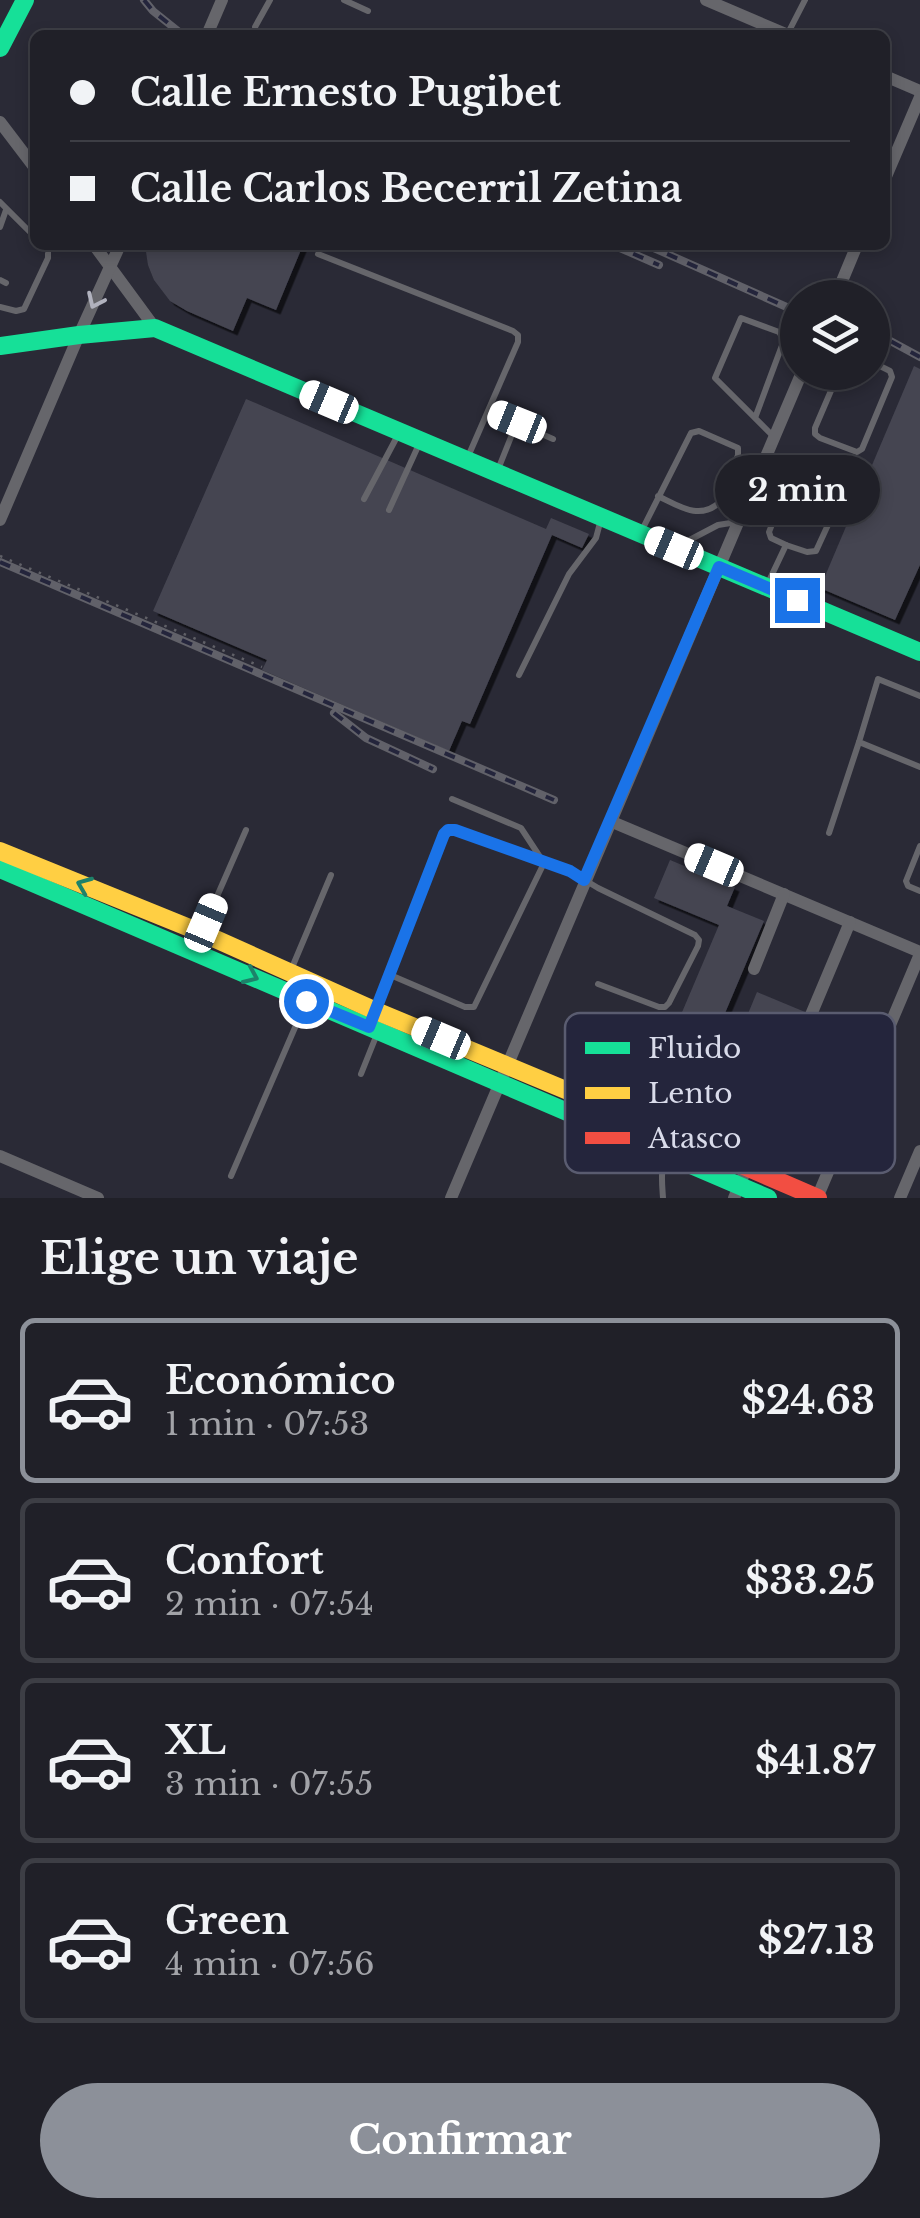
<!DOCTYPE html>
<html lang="es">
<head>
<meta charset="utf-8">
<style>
  :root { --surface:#202028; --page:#282830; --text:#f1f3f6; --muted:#a2a3a8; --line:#3d3e45; --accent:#8c9099 }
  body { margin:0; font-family:"Libre Baskerville",serif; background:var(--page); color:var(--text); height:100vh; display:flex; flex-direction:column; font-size:38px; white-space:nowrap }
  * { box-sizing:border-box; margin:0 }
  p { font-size:32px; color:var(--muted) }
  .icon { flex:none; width:55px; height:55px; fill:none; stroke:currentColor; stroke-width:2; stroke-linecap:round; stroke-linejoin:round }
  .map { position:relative; height:1198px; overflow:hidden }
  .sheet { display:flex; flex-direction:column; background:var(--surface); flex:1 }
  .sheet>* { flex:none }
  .hud { position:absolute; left:30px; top:30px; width:860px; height:220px; border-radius:15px; box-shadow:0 5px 15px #0003,0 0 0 2px var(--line); display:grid; align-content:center; height:220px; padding:0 40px; background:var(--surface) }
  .buttons { position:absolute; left:780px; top:280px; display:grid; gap:20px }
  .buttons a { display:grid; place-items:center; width:110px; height:110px; border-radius:50%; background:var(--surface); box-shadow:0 5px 15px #0003,0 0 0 2px var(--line); font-size:50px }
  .end { position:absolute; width:45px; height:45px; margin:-22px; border:12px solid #1a73e8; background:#fff; box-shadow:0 0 0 5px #fff }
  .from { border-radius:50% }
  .bubble { position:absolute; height:70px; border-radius:35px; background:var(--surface); box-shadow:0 5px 15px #0003,0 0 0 2px var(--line); font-size:32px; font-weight:700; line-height:70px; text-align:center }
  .car { position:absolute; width:30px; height:60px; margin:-30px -15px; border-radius:12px; box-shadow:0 0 8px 2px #0007; background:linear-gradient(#fff 24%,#345 0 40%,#fff 0 76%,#345 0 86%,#fff 0) }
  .hud b { display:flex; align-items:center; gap:35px; height:95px; font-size:38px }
  .hud b+b { border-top:2px solid var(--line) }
  .hud i { width:25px; height:25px; background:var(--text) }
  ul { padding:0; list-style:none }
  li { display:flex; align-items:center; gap:30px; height:165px; margin:0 20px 15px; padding:0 20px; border:5px solid var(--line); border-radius:15px }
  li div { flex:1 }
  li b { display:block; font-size:38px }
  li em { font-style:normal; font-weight:700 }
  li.on { border-color:var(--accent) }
  li>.icon { width:90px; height:90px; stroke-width:1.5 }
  h2 { padding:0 40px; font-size:45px; line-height:120px }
  .action { display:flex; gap:20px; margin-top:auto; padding:20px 40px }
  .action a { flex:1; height:115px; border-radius:60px; background:var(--accent); color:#fff; font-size:40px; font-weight:700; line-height:115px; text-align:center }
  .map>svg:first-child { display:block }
</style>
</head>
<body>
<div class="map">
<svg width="920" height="1198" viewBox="0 0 920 1198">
  <defs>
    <filter id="shadow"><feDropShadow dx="4.5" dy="4.5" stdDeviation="0" flood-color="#0009"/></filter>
  </defs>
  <rect width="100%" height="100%" fill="#2a2a36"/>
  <g fill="#454551" filter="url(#shadow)">
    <polygon points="145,245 303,245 276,310 247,298 233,331 187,311 170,301 154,280 148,265"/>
    <polygon points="914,366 920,369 920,565 895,620 820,588"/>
    <polygon points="246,399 546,529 551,518 589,534 582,548 552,535 470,724 462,721 449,751 262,670 267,660 153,611"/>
    <polygon points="670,860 735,887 727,906 764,921 706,1058 669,1043 719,925 654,898"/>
    <polygon points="757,992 805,1012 749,1144 726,1134 770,1031 745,1021"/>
  </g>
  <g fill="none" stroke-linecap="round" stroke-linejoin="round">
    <polyline stroke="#606067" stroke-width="2.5" stroke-dasharray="2.5 8" stroke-linecap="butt" points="0,556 262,667"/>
    <g stroke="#66666b" stroke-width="6">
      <polyline points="344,0 368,11"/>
      <polyline points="788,33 805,0"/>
      <polyline points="256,35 255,27 270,0"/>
      <polyline points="0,202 35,237"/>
      <polyline points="0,227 6,210"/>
      <polyline points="318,254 513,331 518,335 518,342 467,459"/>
      <polyline points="0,280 6,283"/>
      <polyline points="0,307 16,311 24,309 48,258 48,251 43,245"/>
      <polyline points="839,372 815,428 815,434 820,438 857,452 862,449 892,377 890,371 872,362"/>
      <polyline points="489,411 553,439"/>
      <polyline points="755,418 784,340 779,332 741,318 715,378 774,437"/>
      <polyline points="497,472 517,422"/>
      <polyline points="364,499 399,433"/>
      <polyline points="389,510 420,442"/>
      <path d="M641 532 691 433 699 431 738 448V455L720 502C700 521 679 506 658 496"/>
      <polyline points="680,545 718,525 737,522"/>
      <polyline points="786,545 771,538 769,532 796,464"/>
      <polyline points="768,583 786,545 807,552 816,551 844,490 839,482 768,454"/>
      <polyline points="519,675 569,574 596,538 601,519"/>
      <polyline points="920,696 878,679 859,742 920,767"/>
      <polyline points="452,799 521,828 544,863 474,1007 465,1007 388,974 444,834 452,829 570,871 598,888 695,935 699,940 698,946 669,1003 665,1007 659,1007 598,984"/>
      <polyline points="829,833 859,742"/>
      <polyline points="920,846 906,881 908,886 920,891"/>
      <polyline points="194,949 246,830"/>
      <polyline points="291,970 331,875"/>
      <polyline points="378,1008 388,974"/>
      <polyline points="361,1074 377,1034"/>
      <polyline points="231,1176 306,1002"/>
      <path d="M663 1198C662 1182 660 1170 667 1155"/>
    </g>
    <g stroke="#66666b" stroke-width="12">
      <polyline points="706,0 788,35"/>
      <polyline points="207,35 222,0"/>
      <polyline points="885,76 920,91"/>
      <polyline points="0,122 35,168"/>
      <polyline points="885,179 920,97"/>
      <polyline points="94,245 155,328"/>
      <polyline points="835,298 857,245"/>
      <polyline points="0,520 79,335 120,245"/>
      <polyline points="610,821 920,952"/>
      <polyline points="754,969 784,894"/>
      <polyline points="0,1156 98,1198"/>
      <polyline points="451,1198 802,372"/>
      <polyline points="734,1198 850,922"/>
      <polyline points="817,1198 920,954"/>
      <polyline points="900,1198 920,1151"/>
    </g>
    <g stroke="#16e098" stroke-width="18">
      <polyline points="0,48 25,0"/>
      <polyline points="0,346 79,335 155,328 920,652"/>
      <polyline points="0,869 768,1198"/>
    </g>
    <polyline stroke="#ffcf43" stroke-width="18" points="0,851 202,933 376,1011 628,1116"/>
    <polyline stroke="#f24e42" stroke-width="18" points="628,1116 818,1198"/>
    <g stroke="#616169" stroke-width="8">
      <g id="rail">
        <polyline points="144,0 153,11 183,35"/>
        <polyline points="613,245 659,265"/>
        <polyline points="647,245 798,312"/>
        <polyline points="872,331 920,357"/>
        <polyline points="0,562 554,800"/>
        <polyline points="334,713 366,738 433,769"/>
      </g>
    </g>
    <use href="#rail" stroke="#24253c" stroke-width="4" stroke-dasharray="11" stroke-linecap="butt"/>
  </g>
  <defs><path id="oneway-chevron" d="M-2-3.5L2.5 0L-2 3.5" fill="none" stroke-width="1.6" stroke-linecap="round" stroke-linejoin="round" transform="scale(2.5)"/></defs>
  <use stroke="#b1b2be" href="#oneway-chevron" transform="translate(95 301) rotate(115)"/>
  <g stroke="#1d826a">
    <use href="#oneway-chevron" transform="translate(84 885) rotate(-158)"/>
    <use href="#oneway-chevron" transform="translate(251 976) rotate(24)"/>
  </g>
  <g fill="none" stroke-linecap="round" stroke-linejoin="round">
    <polyline stroke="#1a73e8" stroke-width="12" points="306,1001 369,1027 444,834 448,830 455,830 570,871 584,880 719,567 797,600"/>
  </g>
  <rect x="565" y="1013" width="330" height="160" rx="15" fill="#24253c" stroke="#5a5c70" stroke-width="2.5"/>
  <rect x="585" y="1042" width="45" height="12" fill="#16e098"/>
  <rect x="585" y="1087" width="45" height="12" fill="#ffcf43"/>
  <rect x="585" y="1132" width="45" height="12" fill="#f24e42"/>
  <g font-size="28" fill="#d9dbea">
    <text x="648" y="1058">Fluido</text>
    <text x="648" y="1103">Lento</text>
    <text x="648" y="1148">Atasco</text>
  </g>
</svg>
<div class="buttons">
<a><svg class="icon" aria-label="layers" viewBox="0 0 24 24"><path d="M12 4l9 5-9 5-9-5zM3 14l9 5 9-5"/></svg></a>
</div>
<i class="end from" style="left:306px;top:1001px"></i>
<i class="end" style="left:797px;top:600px"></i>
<div class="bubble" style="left:715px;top:455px;width:165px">2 min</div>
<i class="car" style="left:329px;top:402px;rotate:293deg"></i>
<i class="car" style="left:517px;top:422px;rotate:292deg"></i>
<i class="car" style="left:674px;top:548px;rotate:293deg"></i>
<i class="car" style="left:714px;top:865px;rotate:293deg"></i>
<i class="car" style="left:206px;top:923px;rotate:23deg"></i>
<i class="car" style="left:441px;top:1038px;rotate:293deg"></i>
<div class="hud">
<b><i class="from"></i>Calle Ernesto Pugibet</b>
<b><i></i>Calle Carlos Becerril Zetina</b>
</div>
</div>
<section class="sheet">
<h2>Elige un viaje</h2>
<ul>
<li class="on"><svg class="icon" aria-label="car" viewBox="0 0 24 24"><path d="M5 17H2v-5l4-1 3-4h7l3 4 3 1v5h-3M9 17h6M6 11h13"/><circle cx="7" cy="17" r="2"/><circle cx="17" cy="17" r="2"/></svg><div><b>Económico</b><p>1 min · 07:53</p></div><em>$24.63</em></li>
<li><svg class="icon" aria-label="car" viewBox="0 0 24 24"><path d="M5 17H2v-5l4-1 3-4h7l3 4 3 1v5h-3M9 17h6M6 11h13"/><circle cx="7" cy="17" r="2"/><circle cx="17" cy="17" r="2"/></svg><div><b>Confort</b><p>2 min · 07:54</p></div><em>$33.25</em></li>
<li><svg class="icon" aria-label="car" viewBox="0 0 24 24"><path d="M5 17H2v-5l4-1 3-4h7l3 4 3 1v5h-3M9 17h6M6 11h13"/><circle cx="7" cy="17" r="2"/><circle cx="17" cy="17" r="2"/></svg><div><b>XL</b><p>3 min · 07:55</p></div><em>$41.87</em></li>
<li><svg class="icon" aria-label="car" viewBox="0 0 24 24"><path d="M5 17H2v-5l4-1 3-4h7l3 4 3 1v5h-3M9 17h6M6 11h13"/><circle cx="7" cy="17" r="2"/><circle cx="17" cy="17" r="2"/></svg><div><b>Green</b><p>4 min · 07:56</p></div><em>$27.13</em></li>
</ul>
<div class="action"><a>Confirmar</a></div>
</section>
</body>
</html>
